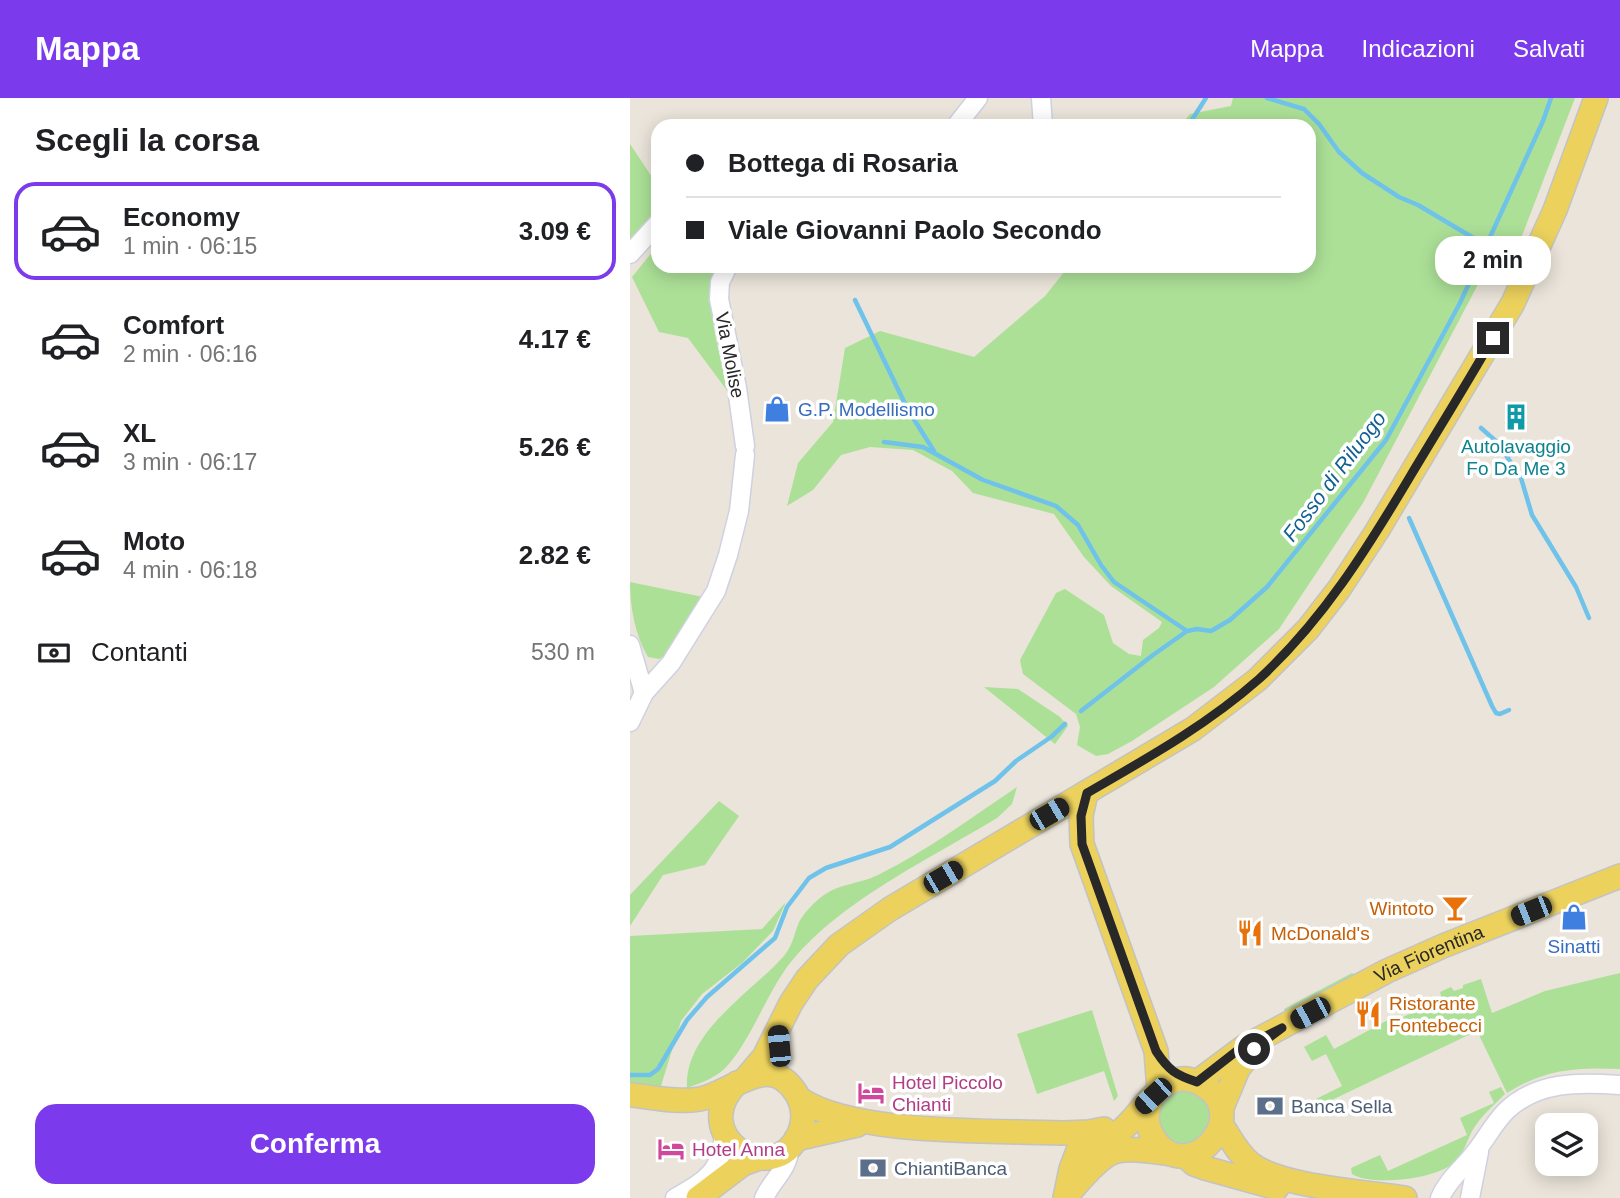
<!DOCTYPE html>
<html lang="it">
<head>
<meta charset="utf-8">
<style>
  :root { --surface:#fff; --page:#f6f6f6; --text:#202124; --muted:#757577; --line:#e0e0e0; --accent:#7c3aed }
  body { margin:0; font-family:Arial,sans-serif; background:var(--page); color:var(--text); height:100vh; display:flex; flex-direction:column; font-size:26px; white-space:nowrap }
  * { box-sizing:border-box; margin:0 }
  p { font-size:23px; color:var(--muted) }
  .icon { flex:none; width:38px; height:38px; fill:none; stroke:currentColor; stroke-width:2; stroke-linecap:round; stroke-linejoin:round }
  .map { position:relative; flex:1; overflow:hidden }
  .sheet { display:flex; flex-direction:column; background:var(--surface); width:630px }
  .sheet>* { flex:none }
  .top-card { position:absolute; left:21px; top:21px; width:665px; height:154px; border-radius:21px; box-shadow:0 4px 18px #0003; display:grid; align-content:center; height:154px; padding:0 35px; background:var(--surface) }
  .tools { position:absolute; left:905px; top:1015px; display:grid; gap:14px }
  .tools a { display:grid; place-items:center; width:63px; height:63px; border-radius:14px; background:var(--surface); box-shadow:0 4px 18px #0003; font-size:35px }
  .end { position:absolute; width:32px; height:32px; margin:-16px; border:9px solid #282828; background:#fff; box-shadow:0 0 0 4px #fff }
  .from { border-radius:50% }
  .bubble { position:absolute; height:49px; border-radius:21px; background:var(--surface); box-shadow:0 4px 18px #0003; font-size:23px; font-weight:700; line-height:49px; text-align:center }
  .car { position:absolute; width:21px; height:42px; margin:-21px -10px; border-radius:9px; box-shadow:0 0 5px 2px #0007; background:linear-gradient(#222 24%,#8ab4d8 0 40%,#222 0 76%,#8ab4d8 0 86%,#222 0) }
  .top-card b { display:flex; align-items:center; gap:24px; height:66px; font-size:26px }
  .top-card b+b { border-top:2px solid var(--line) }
  .top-card i { width:18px; height:18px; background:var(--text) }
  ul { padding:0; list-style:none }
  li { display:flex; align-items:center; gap:21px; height:98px; margin:0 14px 10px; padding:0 21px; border:4px solid transparent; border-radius:21px }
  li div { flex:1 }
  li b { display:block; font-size:26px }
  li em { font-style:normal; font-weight:700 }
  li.active { border-color:var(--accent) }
  li>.icon { width:63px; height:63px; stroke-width:1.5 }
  h2 { padding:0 35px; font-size:32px; line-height:84px }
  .pay { display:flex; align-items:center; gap:18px; height:77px; padding:0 35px; font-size:26px }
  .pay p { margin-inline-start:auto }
  .action { display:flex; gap:14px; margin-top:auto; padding:14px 35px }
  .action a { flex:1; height:80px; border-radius:21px; background:var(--accent); color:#fff; font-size:28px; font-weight:700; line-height:80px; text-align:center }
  header { display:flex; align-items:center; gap:42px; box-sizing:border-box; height:98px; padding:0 35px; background:var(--accent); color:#fff }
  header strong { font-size:33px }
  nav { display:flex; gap:38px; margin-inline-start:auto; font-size:24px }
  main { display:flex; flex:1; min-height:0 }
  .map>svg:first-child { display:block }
</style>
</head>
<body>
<header>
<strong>Mappa</strong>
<nav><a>Mappa</a><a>Indicazioni</a><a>Salvati</a></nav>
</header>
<main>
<section class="sheet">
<h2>Scegli la corsa</h2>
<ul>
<li class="active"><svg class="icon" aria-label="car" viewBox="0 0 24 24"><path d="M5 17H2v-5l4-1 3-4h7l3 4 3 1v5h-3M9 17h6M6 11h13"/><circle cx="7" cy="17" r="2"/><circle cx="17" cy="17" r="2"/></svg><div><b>Economy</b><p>1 min · 06:15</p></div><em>3.09 €</em></li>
<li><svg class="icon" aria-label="car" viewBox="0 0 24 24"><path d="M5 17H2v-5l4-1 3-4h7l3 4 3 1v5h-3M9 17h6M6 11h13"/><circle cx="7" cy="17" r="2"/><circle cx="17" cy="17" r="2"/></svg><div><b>Comfort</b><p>2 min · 06:16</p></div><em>4.17 €</em></li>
<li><svg class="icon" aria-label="car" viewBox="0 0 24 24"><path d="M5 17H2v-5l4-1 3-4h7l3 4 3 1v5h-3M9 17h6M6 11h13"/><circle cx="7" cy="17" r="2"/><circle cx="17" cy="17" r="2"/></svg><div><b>XL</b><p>3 min · 06:17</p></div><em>5.26 €</em></li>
<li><svg class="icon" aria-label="car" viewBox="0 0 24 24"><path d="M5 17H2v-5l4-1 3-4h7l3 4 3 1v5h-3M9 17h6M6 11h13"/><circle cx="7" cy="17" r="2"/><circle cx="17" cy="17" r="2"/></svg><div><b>Moto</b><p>4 min · 06:18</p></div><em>2.82 €</em></li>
</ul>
<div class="pay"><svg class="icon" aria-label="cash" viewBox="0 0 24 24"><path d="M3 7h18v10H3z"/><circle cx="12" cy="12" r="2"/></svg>Contanti<p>530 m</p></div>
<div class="action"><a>Conferma</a></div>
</section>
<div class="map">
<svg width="990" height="1100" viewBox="0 0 990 1100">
  <rect width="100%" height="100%" fill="#eae4da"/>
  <g fill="#ace097">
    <polygon points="603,0 945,0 883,161 865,154 733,405 649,531 584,589 502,643 478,656 466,658 447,647 450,629 446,616 393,576 390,562 426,495 435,491 474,517 483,545 499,556 511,558 513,542 529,530 532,524 481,488 454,459 424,416 343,395 322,373 283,352 240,349 211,357 183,392 157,408 168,365 203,324 215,250 250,233 344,259 415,198 439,168 679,168 679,28 550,28 560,16 601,8"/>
    <polygon points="0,46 28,88 28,113 0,141"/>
    <path d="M28 147V168H88C71 202 91 259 99 295L58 240 29 234 2 179Z"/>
    <path d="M0 484 73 499 36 557 29 561 18 559C5 538 0 508 0 484Z"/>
    <polygon points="354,589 388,591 430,619 438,628 425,646"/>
    <path d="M387 689 382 706 367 720C298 762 198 809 153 875 134 903 120 942 98 967 88 979 71 985 57 990 54 934 121 895 154 858 163 847 164 836 169 824 174 815 185 803 194 797 211 785 230 786 248 777 297 753 342 719 387 689Z"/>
    <polygon points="89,703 109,718 75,767 33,777 0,828 0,797"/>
    <polygon points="156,804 143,833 112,865 72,896 51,923 30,991 0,988 0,838 132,831"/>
    <polygon points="722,875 726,878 655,915 654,911"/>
    <path d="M990 875V971C946 969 915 971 877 995L847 933 687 1009 684 1002 712 988 696 956 682 963 674 949 696 937 704 951 758 922 760 925 812 901 810 894 821 889 824 893 833 890V887L851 881 862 915 915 893Z"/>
    <polygon points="462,912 488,998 484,1003 474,973 407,996 387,936"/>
    <path d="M871 989 875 996C863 1008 850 1019 842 1033 837 1043 834 1054 827 1062 811 1081 742 1089 722 1076L721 1070 750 1057 758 1073 837 1037 830 1020 864 1005 859 994Z"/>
    <path d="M552 993C578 995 581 1008 581 1031L561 1048C556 1048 548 1048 544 1046 516 1035 526 1000 552 993Z"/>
  </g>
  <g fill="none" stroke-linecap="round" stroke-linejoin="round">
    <g stroke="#6fc2ea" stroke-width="4.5">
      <polyline points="637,0 674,11 689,26 709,54 732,75 769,99 788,107 857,148"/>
      <polyline points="558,28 576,0"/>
      <polyline points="225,202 278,312 304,353"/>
      <polyline points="851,330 868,345 891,380 902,417 946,489 959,520"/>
      <polyline points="254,344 293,349 353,382 426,408 448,427 471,467 484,484 557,533"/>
      <polyline points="779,420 862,608 866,615 870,616 879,612"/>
      <polyline points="451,613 523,557 557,533 567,531 581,533 600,522 637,489 756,342 830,205 913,23 921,0"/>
      <polyline points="0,977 20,977 28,971 57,922 77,899 145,840 157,809 179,780 196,770 260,749 365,683 386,663 421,639 435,626"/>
    </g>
    <g stroke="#cfd1e1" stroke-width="21">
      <g id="minor">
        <polyline points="411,0 413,28"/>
        <polyline points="326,28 348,0"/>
        <polyline points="0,156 28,125"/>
        <polyline points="98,168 90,184 89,201 107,290 115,348"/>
        <polyline points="0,547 14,595"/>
        <polyline points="0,624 14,595 41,565 86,493 98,457 109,413 115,357"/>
        <path d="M45 1100C76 1082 92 1074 94 1035"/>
        <path d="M134 1100C144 1079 158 1073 160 1048"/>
        <path d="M810 1100C817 1083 832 1071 843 1057 855 1043 863 1026 876 1013 907 983 950 984 990 987"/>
        <polyline points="840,1100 849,1054"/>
      </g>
    </g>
    <g stroke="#c3c3c3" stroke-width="26">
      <g id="major">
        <polyline points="456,695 451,718 452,746 526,953 529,992"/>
        <polyline points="117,979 134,959 161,905 177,881 209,847 260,811 563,631 627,582 678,531 709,491 747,433 883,205 925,112 966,0"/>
        <path id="s1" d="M567 984 614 949 757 873 813 848 990 778"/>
        <path d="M0 997C23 999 47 1005 70 1001 101 996 139 952 166 995 174 1008 175 1022 169 1036 142 1094 55 1036 107 985"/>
        <path d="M170 1001C224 1038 367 1032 435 1035L459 1034 474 1031"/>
        <polyline points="591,1012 608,971 624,951"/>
        <path d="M591 1026C600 1039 607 1055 621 1066 651 1089 736 1094 775 1100"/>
        <polyline points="166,1041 227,1027"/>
        <polyline points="555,1058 564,1066 575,1070 647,1090"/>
        <polyline points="68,1100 113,1066 129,1060"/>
        <path d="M435 1100 441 1071 449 1050C462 1043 477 1042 489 1034 513 1017 533 966 569 985 629 1015 556 1094 523 1039 515 1025 516 1012 523 998"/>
        <path d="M435 1100C447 1086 469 1057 487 1053 504 1049 525 1054 542 1056"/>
      </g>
    </g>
    <use href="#minor" stroke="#fff" stroke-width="18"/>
    <use href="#major" stroke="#ecd25d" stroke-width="23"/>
  </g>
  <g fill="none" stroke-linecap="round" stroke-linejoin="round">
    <path stroke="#282828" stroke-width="9" d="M624 951 652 930 608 952 567 984C546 977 539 973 526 953L452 746 451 718 457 695C516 661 577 627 629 581 693 522 737 451 781 377 808 332 836 287 863 240"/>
  </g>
  <defs>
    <g id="shop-bare" transform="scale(2.1)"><path d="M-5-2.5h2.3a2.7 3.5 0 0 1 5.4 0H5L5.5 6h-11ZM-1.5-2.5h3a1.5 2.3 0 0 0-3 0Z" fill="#3f7fe0" stroke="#fff" stroke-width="2.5" paint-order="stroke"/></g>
    <g id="building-bare" transform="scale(2.1)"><path d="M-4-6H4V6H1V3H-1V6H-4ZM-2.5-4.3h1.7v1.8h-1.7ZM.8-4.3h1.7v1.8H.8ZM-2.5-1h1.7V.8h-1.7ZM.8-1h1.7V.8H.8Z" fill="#0f9aa8" stroke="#fff" stroke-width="2.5" paint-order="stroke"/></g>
    <g id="bar-bare" transform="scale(2.1)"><path d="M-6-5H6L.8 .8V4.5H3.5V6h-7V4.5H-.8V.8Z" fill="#e8710a" stroke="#fff" stroke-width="2.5" paint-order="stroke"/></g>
    <g id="restaurant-bare" transform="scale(2.1)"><path d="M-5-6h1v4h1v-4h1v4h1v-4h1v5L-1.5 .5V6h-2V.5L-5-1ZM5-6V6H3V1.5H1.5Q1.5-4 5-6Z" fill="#e8710a" stroke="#fff" stroke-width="2.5" paint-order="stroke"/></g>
    <g id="hotel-bare" transform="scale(2.1)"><path d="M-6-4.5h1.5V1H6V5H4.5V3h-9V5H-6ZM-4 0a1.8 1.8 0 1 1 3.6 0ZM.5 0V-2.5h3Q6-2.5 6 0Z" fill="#d1479c" stroke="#fff" stroke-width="2.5" paint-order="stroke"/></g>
    <g id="bank-bare" transform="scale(2.1)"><path d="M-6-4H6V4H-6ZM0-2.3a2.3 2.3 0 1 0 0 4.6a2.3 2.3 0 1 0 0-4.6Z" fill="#5c6f8a" stroke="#fff" stroke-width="2.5" paint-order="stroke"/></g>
  </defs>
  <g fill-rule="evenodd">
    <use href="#shop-bare" x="147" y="311"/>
    <use href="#building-bare" x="886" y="319"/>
    <use href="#bar-bare" x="825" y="810"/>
    <use href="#shop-bare" x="944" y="819"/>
    <use href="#restaurant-bare" x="620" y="835"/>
    <use href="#restaurant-bare" x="738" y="916"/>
    <use href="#hotel-bare" x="241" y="995"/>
    <use href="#bank-bare" x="640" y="1008"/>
    <use href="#hotel-bare" x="41" y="1051"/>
    <use href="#bank-bare" x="243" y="1070"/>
  </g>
  <g text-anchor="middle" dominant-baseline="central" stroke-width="7" stroke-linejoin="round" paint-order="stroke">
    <g font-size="19" fill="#282828" stroke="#fff">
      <text transform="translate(100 257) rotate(79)">Via Molise</text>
      <text stroke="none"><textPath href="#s1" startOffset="266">Via Fiorentina</textPath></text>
    </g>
    <g font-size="19" fill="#366cbe" stroke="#fff" text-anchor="start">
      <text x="168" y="311">G.P. Modellismo</text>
      <text x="944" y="848" text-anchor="middle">Sinatti</text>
    </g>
    <g font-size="19" fill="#0d838f" stroke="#fff">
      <text x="886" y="348">Autolavaggio<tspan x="886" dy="22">Fo Da Me 3</tspan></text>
    </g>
    <g font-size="19" fill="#c56008" stroke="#fff" text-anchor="start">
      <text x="804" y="810" text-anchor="end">Wintoto</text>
      <text x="641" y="835">McDonald's</text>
      <text x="759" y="905">Ristorante<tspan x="759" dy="22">Fontebecci</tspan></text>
    </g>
    <g font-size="19" fill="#b23c85" stroke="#fff" text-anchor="start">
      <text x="262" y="984">Hotel Piccolo<tspan x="262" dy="22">Chianti</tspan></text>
      <text x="62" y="1051">Hotel Anna</text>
    </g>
    <g font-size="19" fill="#4e5e75" stroke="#fff" text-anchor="start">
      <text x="661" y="1008">Banca Sella</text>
      <text x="264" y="1070">ChiantiBanca</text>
    </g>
    <g font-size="21" font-style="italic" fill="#115f93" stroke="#fff">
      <text transform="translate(704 378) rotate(-53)">Fosso di Riluogo</text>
    </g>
  </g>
</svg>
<div class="tools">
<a><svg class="icon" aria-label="layers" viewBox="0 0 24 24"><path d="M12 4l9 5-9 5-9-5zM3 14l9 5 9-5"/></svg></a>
</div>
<i class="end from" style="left:624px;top:951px"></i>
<i class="end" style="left:863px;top:240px"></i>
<div class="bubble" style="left:805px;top:138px;width:116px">2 min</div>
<i class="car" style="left:419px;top:716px;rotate:60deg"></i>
<i class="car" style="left:313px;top:779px;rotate:60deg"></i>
<i class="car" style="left:901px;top:813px;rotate:248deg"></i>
<i class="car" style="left:680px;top:915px;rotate:242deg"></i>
<i class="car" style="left:149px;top:948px;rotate:355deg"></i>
<i class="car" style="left:523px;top:998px;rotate:227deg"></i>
<div class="top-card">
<b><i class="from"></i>Bottega di Rosaria</b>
<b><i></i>Viale Giovanni Paolo Secondo</b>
</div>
</div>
</main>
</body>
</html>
